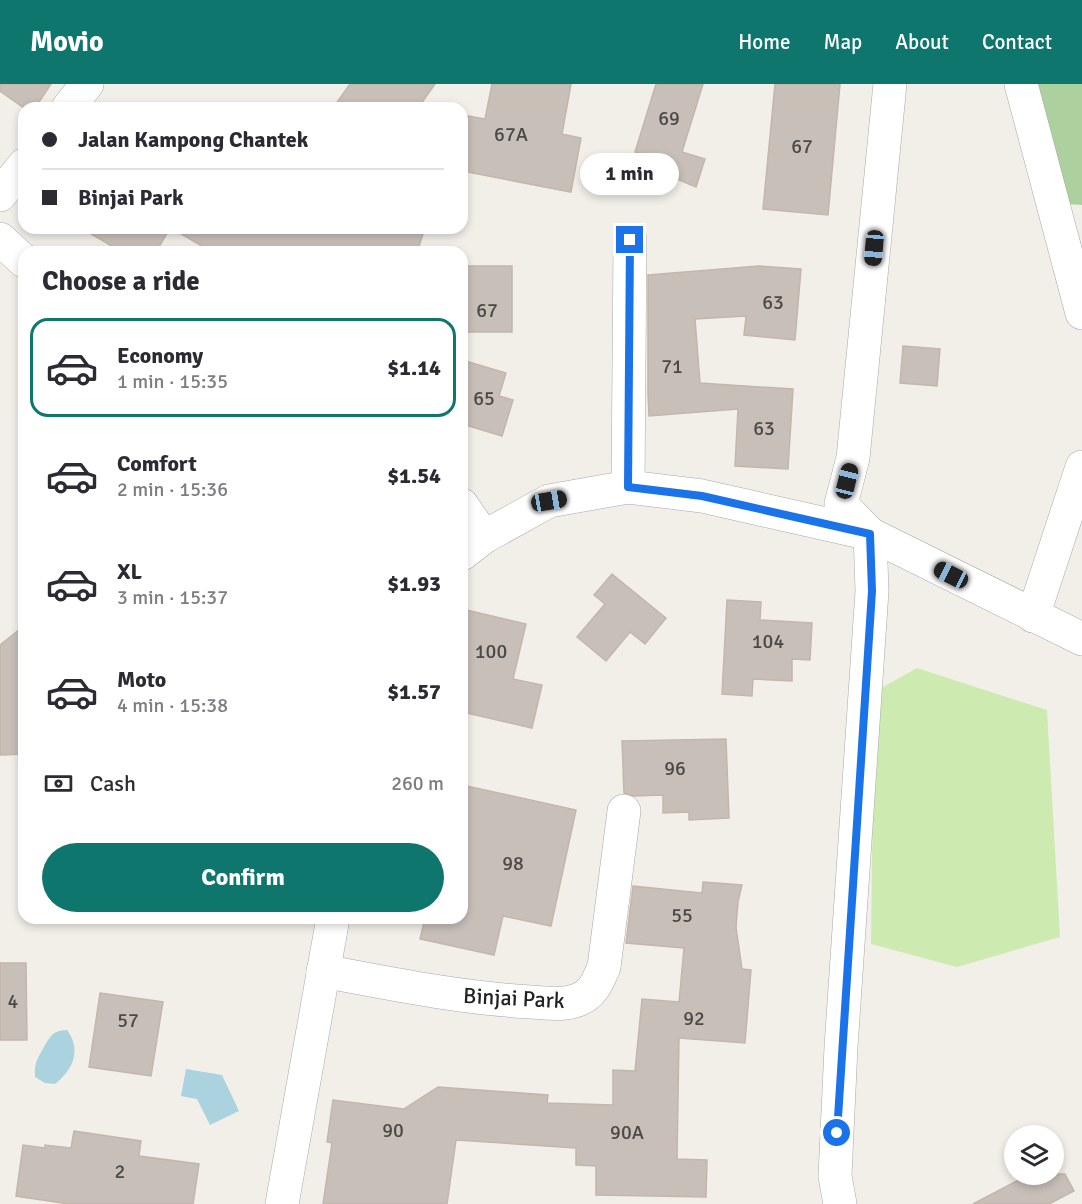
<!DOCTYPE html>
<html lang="en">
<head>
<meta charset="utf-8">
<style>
  :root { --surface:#fff; --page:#f7f7f7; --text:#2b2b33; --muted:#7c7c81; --line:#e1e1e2; --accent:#0f766e }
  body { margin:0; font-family:Signika,sans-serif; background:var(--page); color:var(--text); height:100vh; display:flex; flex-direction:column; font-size:22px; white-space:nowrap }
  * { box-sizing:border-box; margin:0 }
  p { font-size:20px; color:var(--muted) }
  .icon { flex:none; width:33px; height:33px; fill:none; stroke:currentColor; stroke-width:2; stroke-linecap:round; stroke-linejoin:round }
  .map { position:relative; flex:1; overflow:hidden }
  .side { position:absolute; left:18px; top:162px; width:450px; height:678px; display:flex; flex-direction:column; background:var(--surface); border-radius:18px; box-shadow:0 3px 9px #0003 }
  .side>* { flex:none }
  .guide { position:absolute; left:18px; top:18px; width:450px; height:132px; border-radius:18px; box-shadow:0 3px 9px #0003; display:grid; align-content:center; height:132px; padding:0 24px; background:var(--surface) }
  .fabs { position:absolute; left:1004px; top:1041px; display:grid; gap:12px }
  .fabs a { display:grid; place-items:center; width:60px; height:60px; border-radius:50%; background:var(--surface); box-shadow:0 3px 9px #0003; font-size:30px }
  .end { position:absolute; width:27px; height:27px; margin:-14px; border:8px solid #1a73e8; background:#fff; box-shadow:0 0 0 3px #fff }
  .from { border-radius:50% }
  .bubble { position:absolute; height:42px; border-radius:21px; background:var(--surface); box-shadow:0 3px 9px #0003; font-size:20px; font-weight:700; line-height:42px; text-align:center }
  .car { position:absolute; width:18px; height:36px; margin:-18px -9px; border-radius:8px; box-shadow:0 0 4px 2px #0007; background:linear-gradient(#222 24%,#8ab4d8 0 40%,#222 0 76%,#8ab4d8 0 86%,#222 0) }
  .guide b { display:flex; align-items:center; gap:21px; height:57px; font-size:22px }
  .guide b+b { border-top:2px solid var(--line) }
  .guide i { width:15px; height:15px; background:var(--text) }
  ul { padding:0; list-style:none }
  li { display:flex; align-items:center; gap:18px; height:99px; margin:0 12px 9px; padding:0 12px; border:3px solid transparent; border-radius:18px }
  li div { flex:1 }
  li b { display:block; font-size:22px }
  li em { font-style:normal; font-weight:700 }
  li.active { border-color:var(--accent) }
  li>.icon { width:54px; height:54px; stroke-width:1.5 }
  h2 { padding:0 24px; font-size:27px; line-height:72px }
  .pay { display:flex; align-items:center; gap:15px; height:66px; padding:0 24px; font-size:22px }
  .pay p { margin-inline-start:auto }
  .button { display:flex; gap:12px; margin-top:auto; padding:12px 24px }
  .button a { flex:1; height:69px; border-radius:36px; background:var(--accent); color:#fff; font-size:24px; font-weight:700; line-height:69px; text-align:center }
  header { display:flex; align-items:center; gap:36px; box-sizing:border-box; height:84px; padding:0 30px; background:var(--accent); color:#fff }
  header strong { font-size:28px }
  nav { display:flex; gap:33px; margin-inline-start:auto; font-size:21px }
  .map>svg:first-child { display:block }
</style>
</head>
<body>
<header>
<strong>Movio</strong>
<nav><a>Home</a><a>Map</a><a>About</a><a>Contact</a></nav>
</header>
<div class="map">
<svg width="1082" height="1120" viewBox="0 0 1082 1120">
  <rect width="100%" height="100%" fill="#f2efe9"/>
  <polygon fill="#cdebb0" points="917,584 1047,626 1060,853 957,883 871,860 874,608"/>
  <polygon fill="#add19e" points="1037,0 1082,0 1082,121 1067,120"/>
  <g fill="#aad3df">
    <path d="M67 946C82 966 73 986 55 1000L45 999 35 993C34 978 38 974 45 961 52 950 53 947 67 946Z"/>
    <polygon points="186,985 222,991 239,1027 210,1041 197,1015 181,1012"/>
  </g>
  <g fill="#c7bfb8" stroke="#c4b6ab" stroke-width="1.5">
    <polygon points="0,0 51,0 35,24 24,24 0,7"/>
    <polygon points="350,0 435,0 418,24 333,24"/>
    <polygon points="492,0 571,0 562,50 581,54 571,108 462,87 462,31 485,35"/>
    <polygon points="656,0 703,0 682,68 705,75 696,103 672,93 648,94 654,73 635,68"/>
    <polygon points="775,0 840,0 828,131 763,125"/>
    <polygon points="81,144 170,144 156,168 122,168"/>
    <polygon points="171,144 425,144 417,168 212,168"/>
    <polygon points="466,182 512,182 512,248 462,248 462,205 466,205"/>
    <polygon points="759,182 801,185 795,256 744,251 746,232 695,235 700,299 793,305 788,385 735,382 738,325 649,332 648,310 648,191"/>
    <polygon points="903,262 940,265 937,302 900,299"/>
    <polygon points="462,276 506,289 499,312 513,316 502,352 462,340"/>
    <polygon points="612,490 666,534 645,560 630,548 606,577 577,553 605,520 594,511"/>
    <polygon points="727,516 761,518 760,536 812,539 810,576 792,575 792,597 753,595 752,612 722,610"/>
    <polygon points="462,525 526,540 513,595 542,601 532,644 462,628"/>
    <polygon points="24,542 24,670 0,671 0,561"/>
    <polygon points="726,655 729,734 689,736 689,728 663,729 663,711 634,712 624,709 622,657"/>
    <polygon points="462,701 576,726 551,842 503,832 494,871 420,855 425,834 462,834"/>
    <polygon points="703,798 742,801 738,818 736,843 742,885 751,886 745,959 679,954 677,1075 707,1076 706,1113 596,1111 596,1082 576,1081 576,1064 456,1056 447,1120 323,1120 332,1059 327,1058 333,1016 404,1025 438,1003 548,1011 547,1019 613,1021 613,986 635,987 642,915 679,918 684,864 626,859 633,802 702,809"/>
    <polygon points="0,879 26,879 27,956 0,956"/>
    <polygon points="100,909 163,918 151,992 89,983"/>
    <polygon points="74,1047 141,1057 139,1072 199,1080 193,1120 69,1120 16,1112 23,1061 45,1064 45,1061 71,1064"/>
    <polygon points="1030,1090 1065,1090 1074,1107 1049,1120 973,1120"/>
  </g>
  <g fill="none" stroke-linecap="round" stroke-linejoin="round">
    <g stroke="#a9a9a9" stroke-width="34">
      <g id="minor">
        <polyline points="1021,0 1082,229"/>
        <polyline points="68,24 87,0"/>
        <polyline points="0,111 24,81"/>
        <polyline points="0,155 24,177"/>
        <polyline points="628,403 630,156"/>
        <polyline points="462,421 484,453"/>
        <polyline points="462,470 484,453 549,417 628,403 702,412 870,450 1082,555"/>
        <polyline points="1033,532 1082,383"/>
        <path d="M323 887C392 900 461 914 531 918 548 919 565 922 580 915 594 909 598 896 604 883L624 727"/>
        <polyline points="282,1120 333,834"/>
        <polyline points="840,1120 835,1092 841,963 872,507 870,450 841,420 853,374 890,0"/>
      </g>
    </g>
    <use href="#minor" stroke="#fff" stroke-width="33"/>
  </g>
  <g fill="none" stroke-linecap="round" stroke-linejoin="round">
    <polyline stroke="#1a73e8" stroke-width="8" points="630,156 628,403 702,412 870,450 872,507 837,1049"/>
  </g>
  <g text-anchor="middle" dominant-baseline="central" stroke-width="5" stroke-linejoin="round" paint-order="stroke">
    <g font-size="20" fill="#4b4948">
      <text x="669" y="34">69</text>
      <text x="511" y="50">67A</text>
      <text x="802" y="62">67</text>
      <text x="773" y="218">63</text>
      <text x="487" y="226">67</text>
      <text x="672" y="282">71</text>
      <text x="484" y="314">65</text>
      <text x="764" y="344">63</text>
      <text x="768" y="557">104</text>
      <text x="491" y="567">100</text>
      <text x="675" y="684">96</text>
      <text x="513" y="779">98</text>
      <text x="682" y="831">55</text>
      <text x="13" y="917">4</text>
      <text x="694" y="934">92</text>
      <text x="128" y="936">57</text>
      <text x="393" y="1046">90</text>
      <text x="627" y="1048">90A</text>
      <text x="120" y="1087">2</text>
    </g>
    <g font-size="22" fill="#222" stroke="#fff">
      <text transform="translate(514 914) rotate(3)">Binjai Park</text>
    </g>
  </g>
</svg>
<div class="fabs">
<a><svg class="icon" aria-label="layers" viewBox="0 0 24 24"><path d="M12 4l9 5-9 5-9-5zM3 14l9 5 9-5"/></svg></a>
</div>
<i class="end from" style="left:837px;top:1049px"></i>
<i class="end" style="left:630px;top:156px"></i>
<div class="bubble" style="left:580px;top:69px;width:99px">1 min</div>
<i class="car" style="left:874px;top:164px;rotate:185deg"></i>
<i class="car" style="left:847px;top:397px;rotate:14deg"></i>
<i class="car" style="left:549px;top:417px;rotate:80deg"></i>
<i class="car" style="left:951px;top:491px;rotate:297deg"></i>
<div class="guide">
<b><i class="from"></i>Jalan Kampong Chantek</b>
<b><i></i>Binjai Park</b>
</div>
<section class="side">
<h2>Choose a ride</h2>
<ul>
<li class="active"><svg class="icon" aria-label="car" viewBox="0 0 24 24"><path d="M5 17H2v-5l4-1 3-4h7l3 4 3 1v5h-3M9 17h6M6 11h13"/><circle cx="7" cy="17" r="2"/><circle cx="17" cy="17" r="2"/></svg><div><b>Economy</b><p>1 min · 15:35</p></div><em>$1.14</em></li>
<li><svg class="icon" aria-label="car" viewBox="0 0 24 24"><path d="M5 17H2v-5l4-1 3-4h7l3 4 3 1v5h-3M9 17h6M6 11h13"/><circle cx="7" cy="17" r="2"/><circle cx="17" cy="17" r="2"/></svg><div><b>Comfort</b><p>2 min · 15:36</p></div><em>$1.54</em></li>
<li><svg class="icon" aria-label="car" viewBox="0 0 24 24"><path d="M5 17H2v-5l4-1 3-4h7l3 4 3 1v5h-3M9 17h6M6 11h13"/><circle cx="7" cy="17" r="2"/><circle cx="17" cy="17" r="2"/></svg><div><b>XL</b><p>3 min · 15:37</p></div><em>$1.93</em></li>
<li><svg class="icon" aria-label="car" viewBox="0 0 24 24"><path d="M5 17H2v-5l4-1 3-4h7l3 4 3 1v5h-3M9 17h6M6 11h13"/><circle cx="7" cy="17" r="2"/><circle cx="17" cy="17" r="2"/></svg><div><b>Moto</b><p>4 min · 15:38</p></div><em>$1.57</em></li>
</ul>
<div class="pay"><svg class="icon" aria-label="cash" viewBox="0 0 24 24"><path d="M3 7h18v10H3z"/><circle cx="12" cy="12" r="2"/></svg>Cash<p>260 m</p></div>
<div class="button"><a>Confirm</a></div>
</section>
</div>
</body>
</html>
